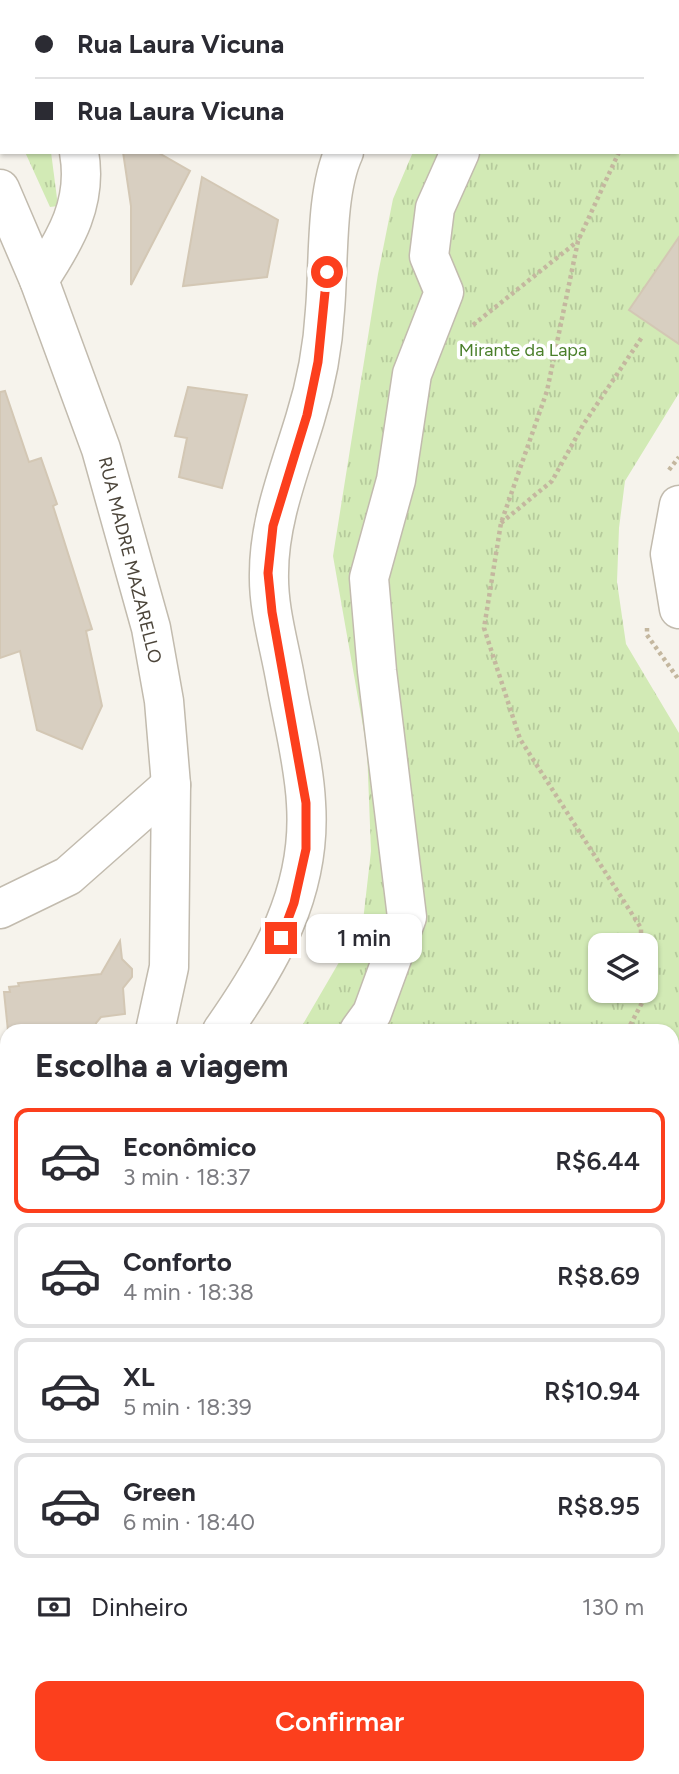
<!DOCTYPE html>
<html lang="pt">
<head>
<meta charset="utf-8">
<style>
  :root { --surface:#fff; --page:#f7f7f7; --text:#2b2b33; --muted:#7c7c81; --line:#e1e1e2; --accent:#fc3f1d }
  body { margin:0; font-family:Figtree,sans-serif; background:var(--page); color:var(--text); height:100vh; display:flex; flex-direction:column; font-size:26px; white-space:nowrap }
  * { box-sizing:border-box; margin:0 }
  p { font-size:23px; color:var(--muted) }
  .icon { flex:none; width:38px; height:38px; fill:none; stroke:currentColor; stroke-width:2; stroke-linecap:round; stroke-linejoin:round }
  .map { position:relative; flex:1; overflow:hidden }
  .sheet { position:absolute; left:0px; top:1024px; width:679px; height:751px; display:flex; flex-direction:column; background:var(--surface); border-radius:21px 21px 0 0; box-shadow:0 2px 5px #0004 }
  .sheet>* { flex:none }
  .guide { position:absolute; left:0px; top:0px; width:679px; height:154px; box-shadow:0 2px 5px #0004; display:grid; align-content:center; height:154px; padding:0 35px; background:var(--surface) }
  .fabs { position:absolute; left:588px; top:933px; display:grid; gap:14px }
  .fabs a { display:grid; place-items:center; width:70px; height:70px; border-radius:14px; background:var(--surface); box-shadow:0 2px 5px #0004; font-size:35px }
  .end { position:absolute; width:32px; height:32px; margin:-16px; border:9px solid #fc3f1d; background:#fff; box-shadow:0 0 0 4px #fff }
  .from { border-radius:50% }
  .bubble { position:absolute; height:49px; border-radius:14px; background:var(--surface); box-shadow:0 2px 5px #0004; font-size:23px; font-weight:600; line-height:49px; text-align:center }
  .guide b { display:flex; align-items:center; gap:24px; height:66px; font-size:26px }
  .guide b+b { border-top:2px solid var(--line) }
  .guide i { width:18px; height:18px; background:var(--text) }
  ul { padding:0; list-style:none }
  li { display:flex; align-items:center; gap:21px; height:105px; margin:0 14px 10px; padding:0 21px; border:4px solid var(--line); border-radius:14px }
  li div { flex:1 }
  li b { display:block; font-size:26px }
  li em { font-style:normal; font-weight:600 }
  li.active { border-color:var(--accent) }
  li>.icon { width:63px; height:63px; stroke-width:1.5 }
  h2 { padding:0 35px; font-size:32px; line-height:84px }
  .pay { display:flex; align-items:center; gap:18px; height:77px; padding:0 35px; font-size:26px }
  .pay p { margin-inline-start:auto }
  .cta { display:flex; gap:14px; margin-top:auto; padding:14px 35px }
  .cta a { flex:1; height:80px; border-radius:14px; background:var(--accent); color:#fff; font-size:28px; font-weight:600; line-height:80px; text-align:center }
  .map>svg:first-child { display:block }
</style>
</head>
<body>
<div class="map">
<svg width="679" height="1774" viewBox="0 0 679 1774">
  <defs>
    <pattern id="park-tufts" width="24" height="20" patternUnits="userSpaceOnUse" patternTransform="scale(1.75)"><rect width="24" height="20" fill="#d2eab5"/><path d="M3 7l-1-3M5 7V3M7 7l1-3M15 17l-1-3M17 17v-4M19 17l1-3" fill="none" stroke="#b6ca9c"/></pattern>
  </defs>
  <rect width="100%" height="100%" fill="#f6f3ec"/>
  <polygon fill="#eae5da" points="0,1634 7,1642 7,1768 76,1768 77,1774 0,1774"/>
  <g fill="url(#park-tufts)" fill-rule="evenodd">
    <path d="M632 0H679V393L625 481 619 528 617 582 626 644 679 733V1153L672 1158V1031H299L363 921 371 851 367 749 333 556 378 274 393 199 413 152H677V2H628ZM600 945H646V990H600Z"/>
    <polygon points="25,152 51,152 58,206 50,207"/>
  </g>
  <g fill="#d8cfc1" stroke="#d3c7b4" stroke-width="2">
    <polygon points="123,152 157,152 190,171 131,285 131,206"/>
    <polygon points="202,177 278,220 267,277 183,286"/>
    <polygon points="679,237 679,344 629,310"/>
    <polygon points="188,387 247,395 222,488 179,477 187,438 175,436"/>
    <polygon points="5,391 29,462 41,458 57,504 53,506 92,629 86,631 102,706 82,749 37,730 20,651 0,658 0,392"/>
    <polygon points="120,941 122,959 132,969 132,977 123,988 125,1014 101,1017 96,1023 96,1031 8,1031 4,992 10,992 9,987 19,986 18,983 101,974"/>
  </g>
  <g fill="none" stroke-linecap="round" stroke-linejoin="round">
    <g stroke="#c2bbae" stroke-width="41">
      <g id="minor">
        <polyline points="43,0 43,2"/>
        <polyline points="478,2 481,0"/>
        <polyline points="586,2 587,0"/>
        <polyline points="0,189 39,280 101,449 151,628 164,701 171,785 169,967 155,1031"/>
        <path d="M39 280C66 239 88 202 79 152"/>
        <polyline points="679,505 670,554 679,609"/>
        <polyline points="0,909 68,876 171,785"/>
        <path d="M222 1031C271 961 312 891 306 803 304 763 293 722 286 683 280 647 268 610 269 573 269 520 290 469 305 419 316 384 323 346 325 310 329 265 325 193 344 152"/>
        <polyline points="359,1031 372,1013 407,917 377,671 369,578 396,480 412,374 444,292 429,256 435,208 460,152"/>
        <polyline points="672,1225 679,1221"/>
        <polyline points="0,1289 7,1287"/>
        <polyline points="0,1365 7,1366"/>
        <polyline points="0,1458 7,1459"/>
        <polyline points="0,1575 7,1582"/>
        <polyline points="103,1768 105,1774"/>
      </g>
    </g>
    <g stroke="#e6c16a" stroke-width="41">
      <g id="major">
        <polyline points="0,1548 7,1549"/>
        <polyline points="404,1768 408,1774"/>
        <polyline points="455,1768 460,1774"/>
      </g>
    </g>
    <g stroke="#c4b79f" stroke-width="4.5" stroke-dasharray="3.5 3.5" stroke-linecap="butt">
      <polyline points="677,131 679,131"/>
      <polyline points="619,152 578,241 547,391 501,523 484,628 520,739 641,928 641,945"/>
      <polyline points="473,325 578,241"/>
      <polyline points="669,470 679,457"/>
      <polyline points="501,523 552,481 583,425 642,337"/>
      <polyline points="647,628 647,635 679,680"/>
      <polyline points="627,1031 643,1001 643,990"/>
    </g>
    <use href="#minor" stroke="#fff" stroke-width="38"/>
    <use href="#major" stroke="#ffe39c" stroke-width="38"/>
  </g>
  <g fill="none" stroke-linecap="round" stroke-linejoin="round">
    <polyline stroke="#fc3f1d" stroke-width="9" points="281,938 294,903 306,849 306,803 272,612 268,573 273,526 307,415 318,362 327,272"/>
  </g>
  <g text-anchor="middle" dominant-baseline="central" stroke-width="7" stroke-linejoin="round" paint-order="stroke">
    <g font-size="18" fill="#4a7f2a" stroke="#fff">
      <text x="523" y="350">Mirante da Lapa</text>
    </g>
    <g font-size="18" fill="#4b4439" stroke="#fff">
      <text transform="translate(130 560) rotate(76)">RUA MADRE MAZARELLO</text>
    </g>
  </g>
</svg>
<div class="fabs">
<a><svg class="icon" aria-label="layers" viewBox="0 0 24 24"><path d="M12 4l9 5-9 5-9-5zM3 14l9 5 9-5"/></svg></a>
</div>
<i class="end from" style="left:327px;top:272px"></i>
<i class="end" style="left:281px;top:938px"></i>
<div class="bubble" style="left:306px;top:914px;width:116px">1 min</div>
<div class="guide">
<b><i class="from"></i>Rua Laura Vicuna</b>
<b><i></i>Rua Laura Vicuna</b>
</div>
<section class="sheet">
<h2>Escolha a viagem</h2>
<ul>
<li class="active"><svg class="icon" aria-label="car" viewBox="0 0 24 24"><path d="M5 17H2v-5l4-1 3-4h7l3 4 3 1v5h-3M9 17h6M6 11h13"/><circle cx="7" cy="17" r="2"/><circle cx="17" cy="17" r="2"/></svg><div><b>Econômico</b><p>3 min · 18:37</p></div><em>R$6.44</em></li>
<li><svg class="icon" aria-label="car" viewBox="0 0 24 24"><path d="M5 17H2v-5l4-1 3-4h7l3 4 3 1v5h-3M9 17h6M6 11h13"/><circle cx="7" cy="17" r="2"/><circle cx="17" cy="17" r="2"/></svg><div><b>Conforto</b><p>4 min · 18:38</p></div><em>R$8.69</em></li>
<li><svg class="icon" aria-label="car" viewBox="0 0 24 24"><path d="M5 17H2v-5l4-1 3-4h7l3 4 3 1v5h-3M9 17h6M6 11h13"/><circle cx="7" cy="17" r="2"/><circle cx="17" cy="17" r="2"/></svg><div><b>XL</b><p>5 min · 18:39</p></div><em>R$10.94</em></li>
<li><svg class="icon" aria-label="car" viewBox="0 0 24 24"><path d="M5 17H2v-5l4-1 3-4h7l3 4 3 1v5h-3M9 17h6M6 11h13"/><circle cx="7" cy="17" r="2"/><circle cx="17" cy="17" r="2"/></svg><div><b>Green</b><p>6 min · 18:40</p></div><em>R$8.95</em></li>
</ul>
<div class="pay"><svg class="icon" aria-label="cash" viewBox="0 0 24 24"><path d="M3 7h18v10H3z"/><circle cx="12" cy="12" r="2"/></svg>Dinheiro<p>130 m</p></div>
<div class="cta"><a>Confirmar</a></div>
</section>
</div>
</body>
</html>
